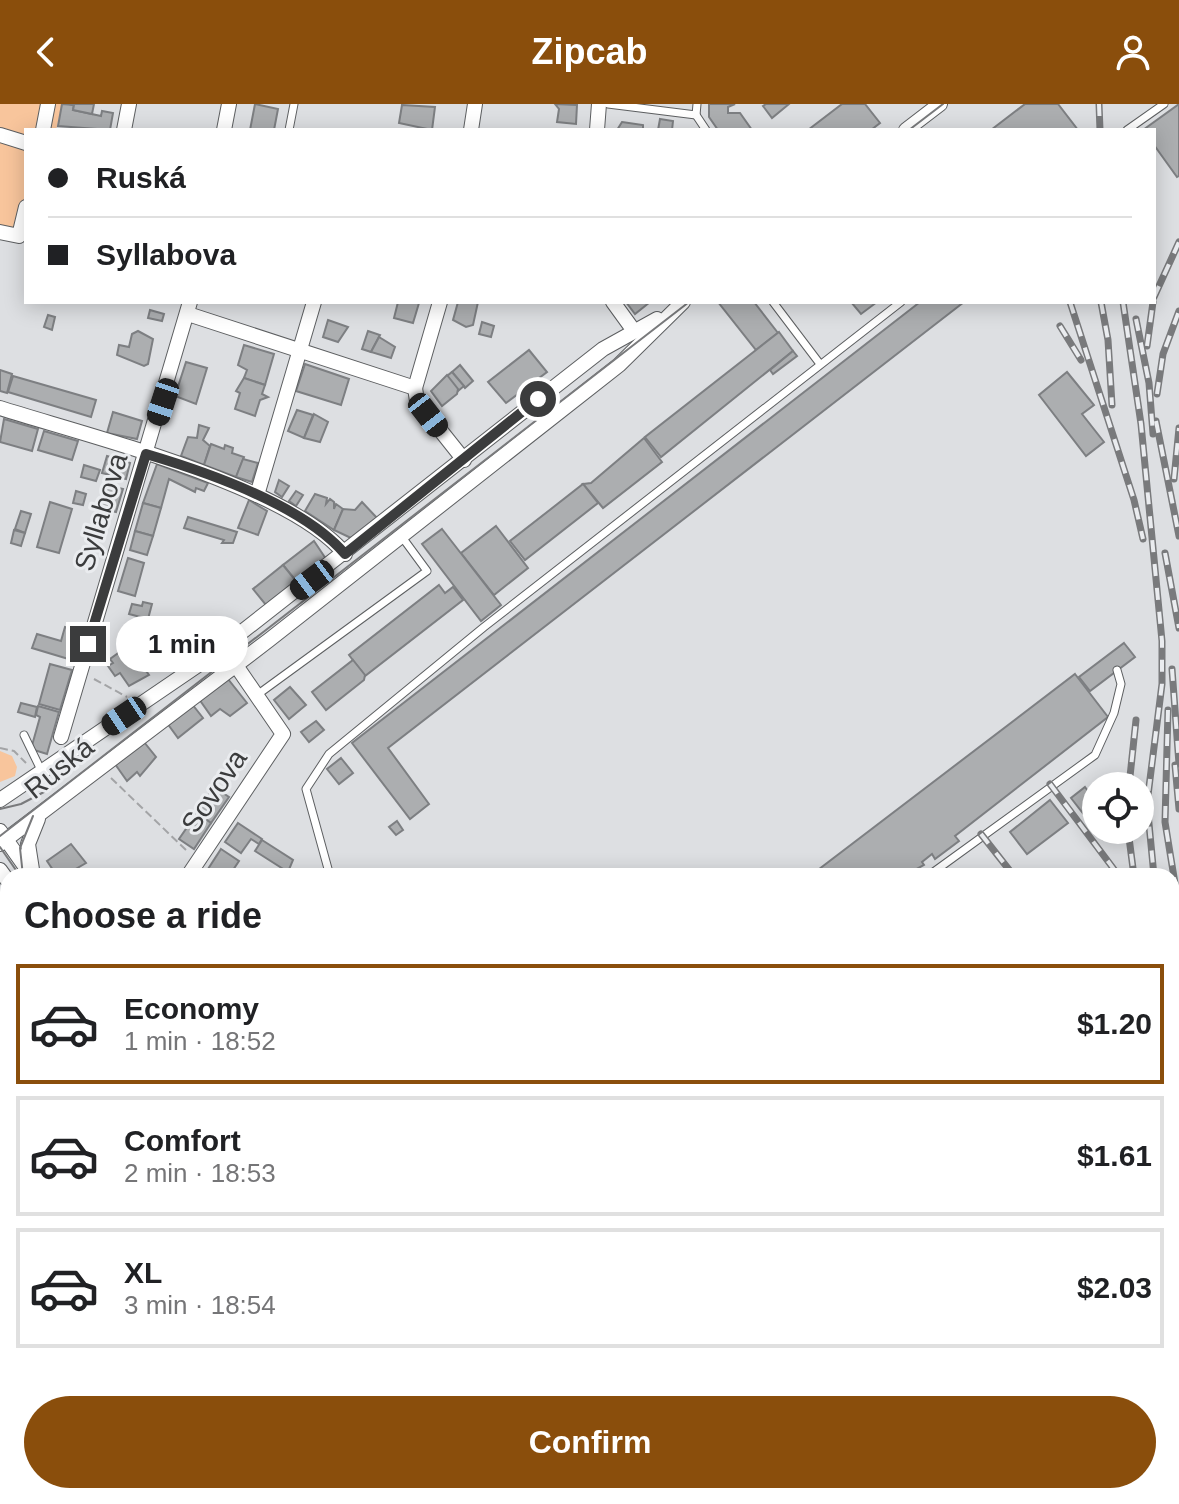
<!DOCTYPE html>
<html lang="en">
<head>
<meta charset="utf-8">
<style>
  :root { --surface:#fff; --page:#f6f6f6; --text:#202124; --muted:#757577; --line:#e0e0e0; --accent:#8a4e0c }
  body { margin:0; font-family:Helvetica,sans-serif; background:var(--page); color:var(--text); height:100vh; display:flex; flex-direction:column; font-size:30px; white-space:nowrap }
  * { box-sizing:border-box; margin:0 }
  p { font-size:26px; color:var(--muted) }
  .icon { flex:none; width:44px; height:44px; fill:none; stroke:currentColor; stroke-width:2; stroke-linecap:round; stroke-linejoin:round }
  .map { position:relative; flex:1; overflow:hidden }
  .side { position:absolute; left:0px; top:764px; width:1180px; height:636px; display:flex; flex-direction:column; background:var(--surface); border-radius:24px 24px 0 0; box-shadow:0 4px 20px #0003 }
  .side>* { flex:none }
  .hud { position:absolute; left:24px; top:24px; width:1132px; height:176px; border-radius:0px; box-shadow:0 4px 20px #0003; display:grid; align-content:center; height:176px; padding:0 24px; background:var(--surface) }
  .buttons { position:absolute; left:1082px; top:668px; display:grid; gap:16px }
  .buttons a { display:grid; place-items:center; width:72px; height:72px; border-radius:50%; background:var(--surface); box-shadow:0 4px 20px #0003; font-size:40px }
  .end { position:absolute; width:36px; height:36px; margin:-18px; border:10px solid #3b3c3d; background:#fff; box-shadow:0 0 0 4px #fff }
  .from { border-radius:50% }
  .bubble { position:absolute; height:56px; border-radius:28px; background:var(--surface); box-shadow:0 4px 20px #0003; font-size:26px; font-weight:700; line-height:56px; text-align:center }
  .car { position:absolute; width:24px; height:48px; margin:-24px -12px; border-radius:10px; box-shadow:0 0 6px 2px #0007; background:linear-gradient(#222 24%,#8ab4d8 0 40%,#222 0 76%,#8ab4d8 0 86%,#222 0) }
  .hud b { display:flex; align-items:center; gap:28px; height:76px; font-size:30px }
  .hud b+b { border-top:2px solid var(--line) }
  .hud i { width:20px; height:20px; background:var(--text) }
  ul { padding:0; list-style:none }
  li { display:flex; align-items:center; gap:24px; height:120px; margin:0 16px 12px; padding:0 8px; border:4px solid var(--line); border-radius:0px }
  li div { flex:1 }
  li b { display:block; font-size:30px }
  li em { font-style:normal; font-weight:700 }
  li.selected { border-color:var(--accent) }
  li>.icon { width:72px; height:72px; stroke-width:1.5 }
  h2 { padding:0 24px; font-size:36px; line-height:96px }
  .button { display:flex; gap:16px; margin-top:auto; padding:16px 24px }
  .button a { flex:1; height:92px; border-radius:48px; background:var(--accent); color:#fff; font-size:32px; font-weight:700; line-height:92px; text-align:center }
  header { display:flex; justify-content:space-between; align-items:center; height:104px; padding:0 24px; background:var(--accent); color:#fff; font-size:36px; font-weight:700 }
  .map>svg:first-child { display:block }
</style>
</head>
<body>
<header><svg class="icon" aria-label="back" viewBox="0 0 24 24"><path d="M15 5l-7 7 7 7"/></svg>Zipcab<svg class="icon" aria-label="person" viewBox="0 0 24 24"><circle cx="12" cy="8" r="4"/><path d="M4 21q1-7 8-7t8 7"/></svg></header>
<div class="map">
<svg width="1179" height="1400" viewBox="0 0 1179 1400">
  <rect width="100%" height="100%" fill="#dddfe2"/>
  <g fill="#f8c59c">
    <polygon points="0,0 62,0 56,26 26,26 26,121 0,133"/>
    <polygon points="0,647 12,652 17,663 15,672 0,678"/>
    <polygon points="1172,1087 1179,1098 1179,1400 638,1400 620,1392 1172,1392"/>
    <polygon points="417,1392 491,1392 505,1400 422,1400"/>
  </g>
  <g fill="#acaeb0" stroke="#7d7f82" stroke-width="2">
    <polygon points="62,0 74,1 73,6 101,12 102,7 113,9 110,26 58,22"/>
    <polygon points="69,0 94,0 92,10 73,6 74,1"/>
    <polygon points="255,0 278,5 274,26 250,26"/>
    <polygon points="555,0 577,1 576,20 557,18 559,5"/>
    <polygon points="709,0 735,0 728,3 728,9 740,9 752,26 718,26 709,13"/>
    <polygon points="766,0 789,0 772,14 763,2"/>
    <polygon points="842,0 865,0 880,19 871,26 808,26"/>
    <polygon points="1025,0 1058,0 1078,26 991,26"/>
    <polygon points="1179,0 1179,72 1177,73 1154,41 1154,26 1143,26"/>
    <polygon points="402,1 435,3 432,26 399,19"/>
    <polygon points="660,15 673,17 672,26 658,26"/>
    <polygon points="622,18 643,21 643,26 617,26"/>
    <polygon points="398,198 419,199 413,219 394,214"/>
    <polygon points="458,198 478,198 473,221 466,223 453,216"/>
    <polygon points="626,198 650,198 635,210"/>
    <polygon points="718,198 754,198 778,229 756,246"/>
    <polygon points="851,198 877,198 861,210"/>
    <polygon points="920,198 964,198 388,644 429,700 410,715 352,639"/>
    <polygon points="150,206 164,210 162,217 148,214"/>
    <polygon points="48,211 55,213 52,226 44,223"/>
    <polygon points="328,216 348,223 338,238 323,233"/>
    <polygon points="482,218 494,222 491,233 479,230"/>
    <polygon points="138,227 153,235 148,260 144,262 117,251 119,241 129,243 132,230"/>
    <polygon points="368,227 380,231 371,248 362,245"/>
    <polygon points="779,228 793,247 661,353 645,333"/>
    <polygon points="379,233 395,243 391,254 371,248"/>
    <polygon points="244,241 274,250 265,281 244,274 247,266 238,261"/>
    <polygon points="529,246 547,268 506,299 488,278"/>
    <polygon points="793,247 797,252 773,270 770,266"/>
    <polygon points="186,258 207,264 196,300 175,292"/>
    <polygon points="305,260 349,275 341,301 296,287"/>
    <polygon points="460,261 473,277 465,284 452,268"/>
    <polygon points="0,266 12,270 7,289 0,287"/>
    <polygon points="452,268 464,282 458,287 447,272"/>
    <polygon points="1067,268 1094,301 1082,310 1104,338 1086,352 1039,291"/>
    <polygon points="447,271 458,285 457,290 442,302 431,287"/>
    <polygon points="13,272 96,296 91,313 8,288"/>
    <polygon points="244,274 265,281 262,290 268,293 260,296 255,312 235,305 240,289 236,287"/>
    <polygon points="297,306 313,311 304,334 288,327"/>
    <polygon points="113,308 142,317 137,335 107,329"/>
    <polygon points="314,310 328,318 320,338 304,334"/>
    <polygon points="4,315 38,325 32,347 0,338"/>
    <polygon points="199,321 209,324 203,336 210,342 204,361 181,352 188,333 197,334"/>
    <polygon points="44,327 78,337 72,356 38,346"/>
    <polygon points="644,334 662,358 603,404 583,380 591,379"/>
    <polygon points="211,340 224,345 225,341 233,344 232,349 244,353 236,373 204,361"/>
    <polygon points="107,352 130,359 126,375 102,369"/>
    <polygon points="243,355 258,359 252,378 236,373"/>
    <polygon points="157,360 208,379 204,387 196,384 195,388 169,375 161,404 143,399"/>
    <polygon points="84,361 100,366 96,377 81,373"/>
    <polygon points="279,376 289,382 282,393 275,388"/>
    <polygon points="583,380 598,399 525,456 510,437"/>
    <polygon points="106,381 123,385 116,408 100,404"/>
    <polygon points="76,387 86,390 83,401 73,399"/>
    <polygon points="296,387 303,391 296,402 289,397"/>
    <polygon points="315,390 327,394 326,400 330,395 334,398 334,405 336,400 343,405 334,426 305,407"/>
    <polygon points="249,396 267,407 258,431 238,424"/>
    <polygon points="50,398 72,405 59,449 37,443"/>
    <polygon points="362,398 377,414 351,434 334,426 343,405 355,406"/>
    <polygon points="143,399 161,404 153,432 135,427"/>
    <polygon points="21,407 31,410 25,429 15,425"/>
    <polygon points="188,413 237,428 233,439 222,439 224,436 184,424"/>
    <polygon points="496,422 528,464 494,491 461,449"/>
    <polygon points="442,425 501,501 481,517 422,440"/>
    <polygon points="14,426 25,429 21,442 11,439"/>
    <polygon points="135,427 153,432 147,451 130,446"/>
    <polygon points="314,437 326,455 296,477 283,461"/>
    <polygon points="128,454 144,459 135,492 118,487"/>
    <polygon points="283,461 296,477 266,501 253,485"/>
    <polygon points="439,481 445,489 453,483 463,496 365,572 349,551"/>
    <polygon points="143,498 152,500 148,515 129,510 132,500 142,502"/>
    <polygon points="163,520 185,553 172,562 150,529"/>
    <polygon points="65,523 83,528 75,557 32,544 37,530 61,537"/>
    <polygon points="1124,539 1135,553 1090,587 1079,573"/>
    <polygon points="128,542 149,571 129,582 120,569 115,572 108,562 113,559 110,555"/>
    <polygon points="353,556 365,571 364,576 326,606 312,588"/>
    <polygon points="50,560 72,566 60,606 39,600"/>
    <polygon points="1075,570 1108,613 955,732 959,737 935,755 932,750 922,758 924,761 904,772 810,772"/>
    <polygon points="228,575 247,599 230,612 220,605 211,612 199,595"/>
    <polygon points="290,583 306,601 289,615 274,596"/>
    <polygon points="21,599 37,603 35,613 18,608"/>
    <polygon points="192,600 203,614 178,634 167,619"/>
    <polygon points="38,602 59,608 47,650 31,645 40,613 36,611"/>
    <polygon points="316,617 324,626 309,638 301,628"/>
    <polygon points="144,638 156,653 140,672 137,668 127,677 115,660"/>
    <polygon points="341,654 353,669 339,680 327,665"/>
    <polygon points="214,683 229,693 211,719 197,709"/>
    <polygon points="1085,683 1096,698 1096,726 1115,726 1103,735 1071,694"/>
    <polygon points="1050,696 1068,719 1027,750 1010,728"/>
    <polygon points="197,709 211,719 194,745 179,735"/>
    <polygon points="397,717 403,726 396,731 389,723"/>
    <polygon points="238,719 262,735 259,740 251,735 241,749 225,738"/>
    <polygon points="262,736 293,756 288,768 255,747"/>
    <polygon points="71,740 86,759 74,766 75,772 44,772 53,766 47,757"/>
    <polygon points="221,745 239,757 229,772 218,772 208,765"/>
    <polygon points="6,802 8,806 8,850 7,840 0,835 0,807"/>
    <polygon points="8,1030 8,1308 0,1312 0,1035"/>
    <polygon points="285,1392 335,1392 337,1400 279,1400 277,1397"/>
    <polygon points="854,1392 915,1392 957,1400 854,1400"/>
    <polygon points="996,1392 1055,1392 1046,1400 972,1400"/>
    <polygon points="1076,1392 1105,1392 1099,1400 1079,1400 1082,1397"/>
  </g>
  <g fill="none" stroke-linecap="round" stroke-linejoin="round">
    <g stroke="#5d5f61" stroke-width="9">
      <g id="lane">
        <polyline points="608,0 696,11 697,0"/>
        <polyline points="696,11 706,26"/>
        <polyline points="289,26 294,0"/>
        <polyline points="1127,26 1164,0"/>
        <polyline points="773,198 820,260"/>
        <polyline points="257,591 427,467 402,433"/>
        <polyline points="24,631 42,668"/>
        <polyline points="330,772 306,685 329,650 484,523 901,198"/>
        <polyline points="928,772 1095,651 1114,609 1121,580 1117,566"/>
        <polyline points="0,1340 8,1353"/>
        <polyline points="1172,1354 1176,1349 1179,1352"/>
        <polyline points="0,1360 8,1373"/>
        <polyline points="738,1400 783,1397 786,1392"/>
        <polyline points="1056,1400 1064,1392"/>
        <polyline points="1134,1400 1141,1392"/>
        <polyline points="1175,1400 1179,1394"/>
      </g>
    </g>
    <g stroke="#5d5f61" stroke-width="16">
      <g id="street">
        <polyline points="43,26 48,0"/>
        <polyline points="124,26 129,0"/>
        <polyline points="224,26 229,0"/>
        <polyline points="471,26 475,0"/>
        <polyline points="597,26 599,0"/>
        <polyline points="906,26 940,0"/>
        <polyline points="0,31 26,39"/>
        <polyline points="0,128 19,132 26,103"/>
        <polyline points="613,198 634,227"/>
        <polyline points="188,210 415,284 417,297 464,356"/>
        <polyline points="415,284 440,198"/>
        <path d="M0 304C88 332 288 381 345 450"/>
        <polyline points="257,391 314,198"/>
        <polyline points="61,633 190,198"/>
        <polyline points="0,696 210,553 603,245 657,215"/>
        <polyline points="0,727 29,768"/>
        <polyline points="0,740 269,536 619,261 683,198"/>
        <polyline points="0,766 8,777"/>
        <polyline points="33,772 28,740 38,715"/>
        <polyline points="188,772 283,630 235,560"/>
        <polyline points="0,1390 8,1385"/>
        <polyline points="411,1392 416,1400"/>
        <polyline points="501,1392 517,1400"/>
        <polyline points="572,1392 590,1400"/>
      </g>
    </g>
    <g stroke="#a3a4a6" stroke-width="2" stroke-dasharray="8 4" stroke-linecap="butt">
      <polyline points="211,533 213,523 232,518"/>
      <polyline points="94,575 127,593"/>
      <polyline points="0,644 14,647 26,659"/>
      <polyline points="111,674 187,747"/>
      <polyline points="0,843 7,840"/>
      <polyline points="0,867 8,869"/>
      <polyline points="343,1392 348,1400"/>
      <polyline points="53,1400 55,1392"/>
      <polyline points="63,1400 76,1392"/>
    </g>
    <use href="#lane" stroke="#fff" stroke-width="7"/>
    <use href="#street" stroke="#fff" stroke-width="14"/>
    <g stroke="#797a7c" stroke-width="2">
      <polyline points="909,26 943,0"/>
      <polyline points="0,705 21,700 44,688"/>
      <polyline points="0,732 689,198"/>
      <polyline points="0,743 20,772"/>
      <polyline points="23,772 20,744 33,712"/>
      <polyline points="538,1392 556,1400"/>
    </g>
    <g stroke="#797a7c" stroke-width="7">
      <g id="rail">
        <polyline points="1099,0 1100,26"/>
        <polyline points="1154,193 1179,138"/>
        <polyline points="1070,198 1134,396 1143,435"/>
        <polyline points="1101,198 1108,236 1112,301"/>
        <polyline points="1123,198 1141,320 1162,537 1162,580 1147,699 1154,772"/>
        <polyline points="1136,215 1149,279 1153,330"/>
        <polyline points="1060,222 1081,256"/>
        <polyline points="1147,242 1153,198"/>
        <polyline points="1157,290 1163,250 1179,207"/>
        <polyline points="1156,317 1179,432"/>
        <polyline points="1174,375 1179,324"/>
        <polyline points="1165,449 1179,524"/>
        <polyline points="1172,565 1179,660"/>
        <polyline points="1168,606 1165,718 1179,804"/>
        <polyline points="1175,661 1179,705"/>
        <polyline points="1050,680 1119,772"/>
        <polyline points="1129,682 1136,616"/>
        <polyline points="1128,726 1134,772"/>
        <polyline points="981,730 1014,772"/>
        <polyline points="1172,817 1179,854"/>
        <polyline points="1172,869 1179,906"/>
        <polyline points="1172,919 1179,953"/>
        <polyline points="1172,972 1179,1006"/>
        <polyline points="1172,1040 1179,1049"/>
      </g>
    </g>
    <use href="#rail" stroke="#eaecef" stroke-width="4" stroke-dasharray="12" stroke-linecap="butt"/>
  </g>
  <g fill="none" stroke-linecap="round" stroke-linejoin="round">
    <path stroke="#3b3c3d" stroke-width="10" d="M88 540 146 350C207 368 303 401 345 450L538 295"/>
  </g>
  <g text-anchor="middle" dominant-baseline="central" stroke-width="6" stroke-linejoin="round" paint-order="stroke">
    <g font-size="28" fill="#3b3c3d" stroke="#eaecef">
      <text transform="translate(101 408) rotate(-73)">Syllabova</text>
      <text transform="translate(59 664) rotate(-39)">Ruská</text>
      <text transform="translate(214 687) rotate(-56)">Sovova</text>
    </g>
  </g>
</svg>
<div class="buttons">
<a><svg class="icon" aria-label="locate" viewBox="0 0 24 24"><circle cx="12" cy="12" r="6"/><path d="M12 2v4M12 18v4M2 12h4M18 12h4"/></svg></a>
</div>
<i class="end from" style="left:538px;top:295px"></i>
<i class="end" style="left:88px;top:540px"></i>
<div class="bubble" style="left:116px;top:512px;width:132px">1 min</div>
<i class="car" style="left:163px;top:298px;rotate:198deg"></i>
<i class="car" style="left:428px;top:311px;rotate:142deg"></i>
<i class="car" style="left:312px;top:476px;rotate:233deg"></i>
<i class="car" style="left:124px;top:612px;rotate:236deg"></i>
<div class="hud">
<b><i class="from"></i>Ruská</b>
<b><i></i>Syllabova</b>
</div>
<section class="side">
<h2>Choose a ride</h2>
<ul>
<li class="selected"><svg class="icon" aria-label="car" viewBox="0 0 24 24"><path d="M5 17H2v-5l4-1 3-4h7l3 4 3 1v5h-3M9 17h6M6 11h13"/><circle cx="7" cy="17" r="2"/><circle cx="17" cy="17" r="2"/></svg><div><b>Economy</b><p>1 min · 18:52</p></div><em>$1.20</em></li>
<li><svg class="icon" aria-label="car" viewBox="0 0 24 24"><path d="M5 17H2v-5l4-1 3-4h7l3 4 3 1v5h-3M9 17h6M6 11h13"/><circle cx="7" cy="17" r="2"/><circle cx="17" cy="17" r="2"/></svg><div><b>Comfort</b><p>2 min · 18:53</p></div><em>$1.61</em></li>
<li><svg class="icon" aria-label="car" viewBox="0 0 24 24"><path d="M5 17H2v-5l4-1 3-4h7l3 4 3 1v5h-3M9 17h6M6 11h13"/><circle cx="7" cy="17" r="2"/><circle cx="17" cy="17" r="2"/></svg><div><b>XL</b><p>3 min · 18:54</p></div><em>$2.03</em></li>
</ul>
<div class="button"><a>Confirm</a></div>
</section>
</div>
</body>
</html>
